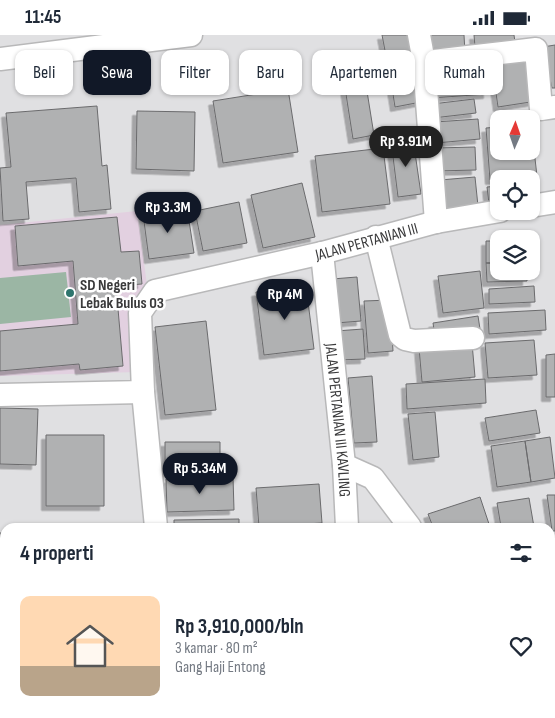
<!DOCTYPE html>
<html lang="id">
<head>
<meta charset="utf-8">
<style>
	body { margin:0; font-family:"Sofia Sans Condensed",sans-serif; background:#f2f2f3; color:#1f2937; height:100vh; display:flex; flex-direction:column; font-size:19px; white-space:nowrap }
	* { box-sizing:border-box; margin:0 }
	p { font-size:16px; color:#747a83 }
	.icon { flex:none; width:28px; height:28px; fill:none; stroke:currentColor; stroke-width:2; stroke-linecap:round; stroke-linejoin:round }
	.map { position:relative; flex:1; overflow:hidden }
	.details { position:absolute; left:0px; top:488px; width:555px; height:196px; display:flex; flex-direction:column; background:#fff; border-radius:15px 15px 0 0; box-shadow:0 1px 4px #0004 }
	.details>* { flex:none }
	.guide { position:absolute; left:15px; top:15px; width:525px; height:45px; display:flex; gap:10px }
	.needle { width:32px; rotate:2deg }
	.fabs { position:absolute; left:490px; top:75px; display:grid; gap:10px }
	.fabs a { display:grid; place-items:center; width:50px; height:50px; border-radius:10px; background:#fff; box-shadow:0 1px 4px #0004; font-size:25px }
	.price { position:absolute; translate:-50% -42px; padding:0 11px; border-radius:18px; background:#111827; color:#fff; font-size:16px; line-height:32px; filter:drop-shadow(0 1px 2px #0008) }
	.price::after { content:''; position:absolute; left:50%; top:30px; width:15px; height:11px; margin-left:-8px; background:inherit; clip-path:polygon(0 0,100% 0,50% 100%) }
	.price.current { background:#222; color:#fff }
	ul { padding:0; list-style:none }
	li { display:flex; align-items:center; gap:15px; height:125px; padding:0 20px }
	li span { display:grid; place-items:center; flex:none; width:140px; height:100px; border-radius:10px; color:#555 }
	li>.icon { margin-inline-start:auto }
	span .icon { width:60px; height:60px; fill:#fffc; stroke-width:1 }
	li b { font-size:21px }
	h2 { display:flex; justify-content:space-between; align-items:center; height:60px; padding:0 20px; font-size:21px }
	.chip { padding:0 18px; border-radius:10px; background:#fff; box-shadow:0 1px 4px #0004; font-size:18px; line-height:45px }
	.chip.current { background:#111827; color:#fff }
	.status { display:flex; justify-content:space-between; align-items:center; height:35px; padding:0 25px; background:#fff; direction:ltr }
	.status svg { height:14px; fill:currentColor }
	.map>svg:first-child { display:block }
</style>
</head>
<body>
<div class="status"><b>11:45</b><svg viewBox="0 0 49 12"><path d="M0 12V9h3v3zM5 12V6h3v6zM10 12V3h3v9zM15 12V0h3v12zM26 1h20v11H26zM47 4h2v5h-2z"/></svg></div>
<div class="map">
<svg width="555" height="683" viewBox="0 0 555 683">
	<defs>
		<filter id="shadow"><feDropShadow dx="-4.5" dy="4.5" stdDeviation="0" flood-color="#0004"/></filter>
	</defs>
	<rect width="100%" height="100%" fill="#e0e0e2"/>
	<!-- education -->
	<path fill="#e2d0e0" d="M 137,176 L 147,250 L 132,265 L 137,337 L 0,341 L 0,190 Z"/>
	<!-- green -->
	<path fill="#9bb6a4" d="M 66,237 L 71,282 L 0,289 L 0,243 Z"/>
	<!-- building -->
	<path fill="#b0b1b2" stroke="#6b6b6d" filter="url(#shadow)" d="M 382,0 L 412,0 L 415,21 L 387,26 Z
		M 427,0 L 464,0 L 465,18 L 428,20 Z
		M 474,0 L 514,0 L 515,7 L 475,12 Z
		M 555,10 L 555,53 L 552,53 L 543,12 Z
		M 375,17 L 379,41 L 345,45 L 342,21 Z
		M 531,25 L 537,66 L 498,72 L 492,31 Z
		M 414,29 L 421,67 L 395,72 L 389,34 Z
		M 487,33 L 488,59 L 431,63 L 429,36 Z
		M 366,50 L 374,100 L 353,104 L 345,53 Z
		M 288,54 L 298,117 L 223,128 L 213,66 Z
		M 474,64 L 476,78 L 433,83 L 432,69 Z
		M 97,71 L 102,131 L 107,130 L 111,174 L 79,177 L 76,143 L 26,147 L 29,184 L 3,186 L 0,133 L 11,132 L 6,78 Z
		M 137,76 L 195,77 L 194,136 L 136,134 Z
		M 478,84 L 480,104 L 436,108 L 435,87 Z
		M 531,89 L 537,141 L 490,145 L 486,93 L 499,92 L 499,116 L 531,116 Z
		M 413,104 L 421,159 L 398,162 L 391,106 Z
		M 475,112 L 476,135 L 436,136 L 435,113 Z
		M 383,113 L 390,169 L 322,177 L 315,121 Z
		M 475,142 L 478,171 L 443,175 L 440,145 Z
		M 302,148 L 315,202 L 263,213 L 251,160 Z
		M 499,151 L 499,168 L 489,169 L 487,152 Z
		M 239,167 L 247,208 L 203,216 L 195,176 Z
		M 187,173 L 194,218 L 149,224 L 143,179 Z
		M 117,182 L 121,217 L 139,216 L 142,249 L 116,251 L 123,331 L 80,335 L 79,329 L 0,336 L 0,296 L 78,289 L 73,226 L 18,231 L 15,191 Z
		M 486,206 L 499,206 L 499,228 L 486,228 Z
		M 486,228 L 499,228 L 499,236 L 527,236 L 527,246 L 487,247 Z
		M 480,236 L 484,273 L 443,278 L 438,241 Z
		M 357,242 L 361,286 L 336,288 L 332,244 Z
		M 306,251 L 314,314 L 264,320 L 256,257 Z
		M 534,251 L 535,267 L 489,269 L 489,254 Z
		M 390,265 L 393,316 L 368,318 L 364,266 Z
		M 545,275 L 546,295 L 489,299 L 488,278 Z
		M 478,281 L 480,294 L 435,301 L 433,288 Z
		M 206,286 L 216,375 L 165,380 L 155,292 Z
		M 363,294 L 365,324 L 338,325 L 336,296 Z
		M 534,305 L 537,340 L 488,343 L 485,308 Z
		M 472,308 L 475,342 L 422,347 L 419,313 Z
		M 555,319 L 555,362 L 546,362 L 546,320 Z
		M 372,341 L 377,407 L 354,408 L 348,343 Z
		M 485,344 L 486,368 L 407,374 L 406,349 Z
		M 0,373 L 38,374 L 36,430 L 0,429 Z
		M 536,375 L 540,398 L 489,406 L 485,383 Z
		M 435,377 L 439,422 L 413,425 L 408,379 Z
		M 46,400 L 104,400 L 104,471 L 46,471 Z
		M 550,402 L 555,443 L 531,447 L 525,406 Z
		M 525,406 L 531,447 L 497,452 L 491,411 Z
		M 165,407 L 220,407 L 220,437 L 165,437 Z
		M 233,442 L 234,475 L 167,477 L 166,444 Z
		M 319,449 L 322,488 L 259,492 L 256,453 Z
		M 547,460 L 555,460 L 555,496 L 552,496 Z
		M 480,462 L 490,492 L 433,492 L 428,479 Z
		M 529,463 L 534,492 L 501,492 L 497,468 Z
		M 239,484 L 239,492 L 174,492 L 174,485 Z
		M 0,498 L 5,498 L 5,555 L 0,555 Z
		M 555,503 L 555,532 L 550,533 L 550,504 Z
		M 555,538 L 555,593 L 550,594 L 550,539 Z
		M 555,613 L 555,656 L 550,657 L 550,614 Z
		M 72,679 L 128,679 L 128,683 L 72,683 Z
		M 190,679 L 248,679 L 249,683 L 190,683 Z
		M 387,679 L 439,679 L 439,683 L 387,683 Z
		M 452,679 L 489,679 L 489,683 L 452,683 Z
		M 508,679 L 539,679 L 539,683 L 508,683 Z"/>
	<g fill="none" stroke-linecap="round" stroke-linejoin="round">
		<defs>
			<g id="street">
				<path d="M 419,0 L 424,27 L 436,187"/>
				<path d="M 0,24 L 191,0"/>
				<path d="M 424,27 L 536,14 L 541,74 L 555,72"/>
				<path d="M 531,171 L 555,167"/>
				<path d="M 376,202 L 400,300 L 405,304 L 414,306 L 473,303"/>
				<path id="s1" d="M 322,218 L 344,430 L 347,492"/>
				<path d="M 143,357 L 156,492"/>
				<path id="s2" d="M 0,360 L 143,357 L 140,278 L 155,256 L 322,218 L 436,187 L 500,176"/>
				<path d="M 344,430 L 373,443 L 410,492"/>
				<path d="M 550,666 L 555,666"/>
				<path d="M 167,679 L 167,683"/>
				<path d="M 354,679 L 354,683"/>
				<path d="M 501,679 L 501,683"/>
			</g>
		</defs>
		<!-- street casing -->
		<use href="#street" stroke="#b8b8b9" stroke-width="25"/>
		<!-- street -->
		<use href="#street" stroke="#fff" stroke-width="22"/>
	</g>
	<!-- markers -->
	<circle fill="#2e756d" stroke="#fff" stroke-width="2" cx="70" cy="258" r="5"/>
	<g text-anchor="middle" stroke-width="5" stroke-linejoin="round" paint-order="stroke">
		<!-- street labels -->
		<g font-size="16" fill="#3a3a3b" stroke="#fff">
			<text dy="6" stroke="none"><textPath href="#s2" startOffset="466">JALAN PERTANIAN III</textPath></text>
			<text dy="6" stroke="none"><textPath href="#s1" startOffset="168">JALAN PERTANIAN III KAVLING</textPath></text>
		</g>
		<!-- poi labels -->
		<g font-size="16" font-weight="bold" fill="#3a3a3b" stroke="#fff" text-anchor="start">
			<text x="80" y="255">SD Negeri<tspan x="80" dy="18">Lebak Bulus 03</tspan></text>
		</g>
	</g>
</svg>
<div class="fabs">
<a><svg class="needle" viewBox="-14 -14 28 28"><path d="M0-13l5 13h-10z" fill="#e53935"/><path d="M0 13l5-13h-10z" fill="#747a83"/></svg></a>
<a><svg class="icon" aria-label="locate" viewBox="0 0 24 24"><circle cx="12" cy="12" r="6"/><path d="M12 2v4M12 18v4M2 12h4M18 12h4"/></svg></a>
<a><svg class="icon" aria-label="layers" viewBox="0 0 24 24"><path d="M12 4l9 5-9 5-9-5zM3 14l9 5 9-5"/></svg></a>
</div>
<b class="price current" style="left:406px;top:133px">Rp 3.91M</b>
<b class="price" style="left:168px;top:199px">Rp 3.3M</b>
<b class="price" style="left:285px;top:286px">Rp 4M</b>
<b class="price" style="left:200px;top:460px">Rp 5.34M</b>
<div class="guide">
<a class="chip">Beli</a>
<a class="chip current">Sewa</a>
<a class="chip">Filter</a>
<a class="chip">Baru</a>
<a class="chip">Apartemen</a>
<a class="chip">Rumah</a>
</div>
<section class="details">
<h2>4 properti<svg class="icon" aria-label="filters" viewBox="0 0 24 24"><path d="M4 7h16M4 17h16"/><circle cx="9" cy="7" r="2"/><circle cx="15" cy="17" r="2"/></svg></h2>
<ul>
<li><span style="background:linear-gradient(#ffd9b3 70%,#b9a48a 0)"><svg class="icon" aria-label="home" viewBox="0 0 24 24"><path d="M3 11l9-7 9 7M6 9v11h12V9"/></svg></span><div><b>Rp 3,910,000/bln</b><p>3 kamar · 80 m²</p><p>Gang Haji Entong</p></div><svg class="icon" aria-label="heart" viewBox="0 0 24 24"><path d="M12 20l-8-8c-3-5 5-10 8-4 3-6 11-1 8 4z"/></svg></li>
</ul>
</section>
</div>
</body>
</html>
